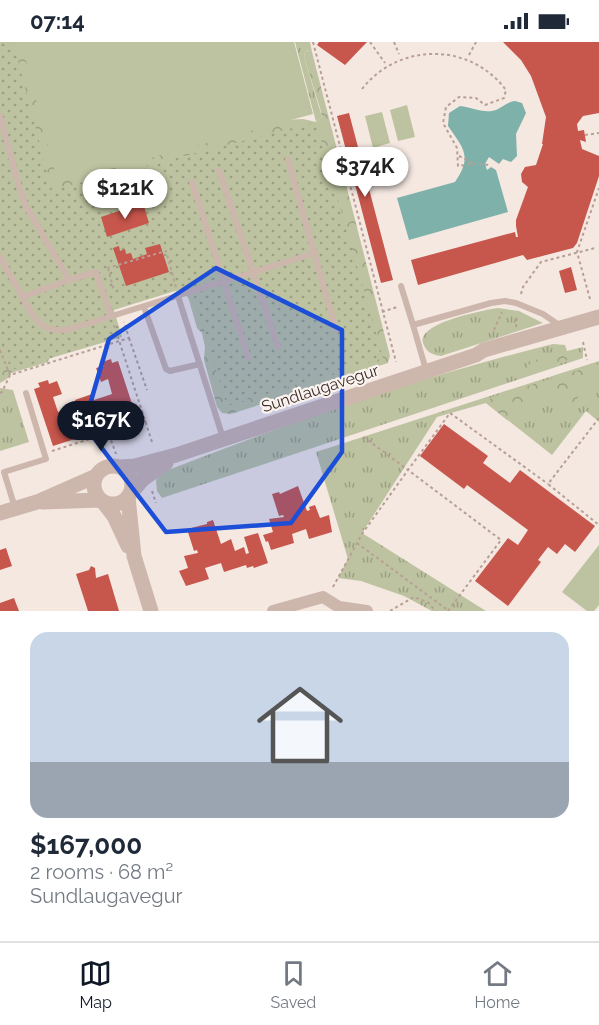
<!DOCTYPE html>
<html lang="en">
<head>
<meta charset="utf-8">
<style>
	body { margin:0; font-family:Raleway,sans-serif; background:#f2f2f3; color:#1f2937; height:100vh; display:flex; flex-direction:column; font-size:22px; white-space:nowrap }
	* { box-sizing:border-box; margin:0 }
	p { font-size:20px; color:#747a83 }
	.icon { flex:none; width:33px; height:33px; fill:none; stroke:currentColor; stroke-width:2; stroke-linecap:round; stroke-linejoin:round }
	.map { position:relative; height:569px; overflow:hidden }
	.details { display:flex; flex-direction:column; background:#fff; flex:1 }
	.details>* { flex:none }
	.price { position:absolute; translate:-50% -51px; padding:0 14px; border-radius:21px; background:#fff; color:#222; font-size:20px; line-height:39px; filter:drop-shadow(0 2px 3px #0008) }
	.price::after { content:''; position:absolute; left:50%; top:36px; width:18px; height:14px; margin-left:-9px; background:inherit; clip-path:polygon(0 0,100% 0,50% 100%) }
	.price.on { background:#111827; color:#fff }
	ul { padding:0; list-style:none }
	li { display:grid; align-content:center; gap:12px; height:318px; padding:0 30px }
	li span { display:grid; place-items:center; height:186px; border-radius:18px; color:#555 }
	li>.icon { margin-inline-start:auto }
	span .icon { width:108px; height:108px; fill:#fffc; stroke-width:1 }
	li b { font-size:26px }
	.status { display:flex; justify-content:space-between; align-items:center; height:42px; padding:0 30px; background:#fff; direction:ltr }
	.status svg { height:16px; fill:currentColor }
	.dock { display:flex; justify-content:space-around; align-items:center; height:84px; border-top:2px solid #e0e1e3; background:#fff; font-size:16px; color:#747a83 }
	.dock a { display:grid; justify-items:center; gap:3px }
	.dock .on { color:#111827 }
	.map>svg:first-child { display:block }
</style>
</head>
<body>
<div class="status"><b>07:14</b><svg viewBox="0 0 49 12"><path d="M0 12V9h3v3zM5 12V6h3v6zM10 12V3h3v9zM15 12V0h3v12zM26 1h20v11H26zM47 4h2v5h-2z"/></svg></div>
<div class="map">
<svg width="599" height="569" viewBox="0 0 599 569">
	<defs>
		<pattern id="grass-tufts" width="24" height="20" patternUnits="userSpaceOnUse" patternTransform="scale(1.5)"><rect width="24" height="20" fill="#bdc3a0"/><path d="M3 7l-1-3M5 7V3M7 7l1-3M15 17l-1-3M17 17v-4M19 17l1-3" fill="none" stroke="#9b9f83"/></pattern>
		<pattern id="forest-crowns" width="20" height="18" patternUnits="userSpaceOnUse" patternTransform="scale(1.5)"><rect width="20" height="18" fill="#bdc3a0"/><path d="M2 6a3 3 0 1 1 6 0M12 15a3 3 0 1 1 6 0" fill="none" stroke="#9b9f83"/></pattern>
		<pattern id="park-dots" width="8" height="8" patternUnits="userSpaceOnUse" patternTransform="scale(1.5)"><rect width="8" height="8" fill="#bdc3a0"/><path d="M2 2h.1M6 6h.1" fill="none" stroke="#9b9f83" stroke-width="1.8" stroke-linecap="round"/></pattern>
	</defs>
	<rect width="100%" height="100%" fill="#f4e8e1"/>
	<!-- grass -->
	<path fill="url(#grass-tufts)" d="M 295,0 L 310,0 L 312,10 L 308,8 L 305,10 L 304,15 L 322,75 L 316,80 Z
		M 498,266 L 519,269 L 543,281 L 441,314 C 432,313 426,310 423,301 C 417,281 484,268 498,266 Z
		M 553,302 L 565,303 L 567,309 L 583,305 L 583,316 L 162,456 L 157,449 L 156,438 L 163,430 C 291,380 420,335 553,302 Z
		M 599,319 L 599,380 L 586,369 L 552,413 L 486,361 L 437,375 L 362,491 L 486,569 L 432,569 L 404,554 L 361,539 L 338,536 L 348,517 L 316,410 Z
		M 0,346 L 13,348 L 29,400 L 0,409 Z"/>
	<!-- forest -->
	<path fill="url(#forest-crowns)" d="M 0,0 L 23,0 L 33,28 L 34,44 L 55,116 L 70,130 L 148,113 L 283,78 L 303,77 L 316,80 L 322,75 L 320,66 L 304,15 L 305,10 L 309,8 L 312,10 L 390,314 L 388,321 L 231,372 L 222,371 L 217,365 L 204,318 L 205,305 L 202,291 L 197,286 L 189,258 L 180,241 L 161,179 L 162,173 L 169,170 L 174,173 C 185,204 196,234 206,266 C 209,276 209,287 213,297 C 218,315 225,332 235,347 L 242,349 L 295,335 L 298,331 L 314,327 L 321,330 L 331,327 L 336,320 L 367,308 L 369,293 L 361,264 L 362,253 L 357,248 L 353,216 L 345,195 L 338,164 L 318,94 L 313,90 C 298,96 297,104 283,110 L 268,103 L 255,104 L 247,113 L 234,118 L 223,116 L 163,132 L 170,156 L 168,163 L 162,165 L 156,163 L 144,146 L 94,163 L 88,170 L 113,259 L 111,265 L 106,265 L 102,262 L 68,159 L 50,160 C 36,145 31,136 29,115 L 0,12 Z
		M 0,285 L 49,316 L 48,320 L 11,331 L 7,337 L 0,341 Z
		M 568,313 L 568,317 L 565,320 L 529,331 L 526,328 C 531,313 555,314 568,313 Z
		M 599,322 L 599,336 L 582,343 C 579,352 576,369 562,364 C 558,362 555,357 551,355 C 545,352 537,355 532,357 C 521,361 518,374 507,378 L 486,361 L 492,355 Z"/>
	<!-- park -->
	<path fill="url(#park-dots)" d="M 0,0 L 13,0 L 52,148 L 316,80 L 383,316 L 227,364 L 191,244 L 114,268 L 122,295 L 11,328 L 0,299 Z"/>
	<!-- garden -->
	<path fill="#bdc3a0" d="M 21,0 L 294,0 L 313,72 L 58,141 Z
		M 407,63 L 415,95 L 398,99 L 390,68 Z
		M 382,70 L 390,101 L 373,106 L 365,74 Z
		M 599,503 L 599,563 L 594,569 L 587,569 L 562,550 Z"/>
	<!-- water -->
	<path fill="#7fb1ab" d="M 515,59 L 522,61 L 526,71 L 516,92 L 517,114 L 511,120 L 503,117 L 499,122 L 489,115 L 485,122 L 487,128 L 491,125 L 496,128 L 508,170 L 409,198 L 397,156 L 455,140 C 473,114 463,106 448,84 L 449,71 L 460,64 C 472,65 483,72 496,68 C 503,65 507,60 515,59 Z"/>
	<!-- building -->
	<path fill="#c7564c" d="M 319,0 L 367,0 L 345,23 L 317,3 Z
		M 503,0 L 599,0 L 599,71 L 583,74 L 577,82 L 578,89 L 584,88 L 586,100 L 580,98 L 582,107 L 599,114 L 599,134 L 577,201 L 573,206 L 527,218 L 523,213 L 418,243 L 411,218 L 515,190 L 516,195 L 518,195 L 516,184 L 516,178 L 528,145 L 522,140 L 521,132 L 525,125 L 536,123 L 543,102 L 542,102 L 546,75 L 531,34 L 521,18 Z
		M 349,71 L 393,238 L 381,241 L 337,74 Z
		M 143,161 L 149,181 L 107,195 L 101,175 Z
		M 160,202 L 169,230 L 126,244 L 113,206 L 119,204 L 120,209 L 125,207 L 126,212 L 131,211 L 133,217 L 147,212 L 145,206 Z
		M 571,225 L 577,248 L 565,251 L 559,229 Z
		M 111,317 L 112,321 L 118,319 L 137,377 L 53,404 L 34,347 L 40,345 L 38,341 L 48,338 L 49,342 L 57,339 L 62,352 L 53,355 L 58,370 L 76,364 L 75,358 L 92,352 L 94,358 L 112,352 L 108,337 L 101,340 L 96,326 L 104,324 L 102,320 Z
		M 444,382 L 488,414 L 483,421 L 510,441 L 520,428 L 595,484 L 575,510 L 565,502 L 557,512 L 548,505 L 538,518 L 541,520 L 508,564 L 475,539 L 508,496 L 518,503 L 528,488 L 467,443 L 464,447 L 420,414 Z
		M 298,444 L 307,469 L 310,468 L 309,465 L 315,463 L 320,476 L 329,473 L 332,490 L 309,497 L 306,487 L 292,492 L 294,501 L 271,508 L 268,499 L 266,500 L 263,493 L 273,490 L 269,477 L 284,475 L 283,473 L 279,474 L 272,452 L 279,450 L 280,452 Z
		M 213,478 L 221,502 L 231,497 L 235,509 L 244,505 L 246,512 L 249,511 L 244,495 L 258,491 L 268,521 L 254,526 L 253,524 L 247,526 L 246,523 L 224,530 L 221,521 L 205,526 L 209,537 L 186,544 L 179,529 L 188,526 L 184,514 L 198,511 L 197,508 L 194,509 L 187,487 L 207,482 L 207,480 Z
		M 6,506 L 12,524 L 0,528 L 0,508 Z
		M 91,524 L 95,526 L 96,536 L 108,532 L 119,569 L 88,569 L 76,532 L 89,528 Z
		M 14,556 L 19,569 L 0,569 L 0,561 Z"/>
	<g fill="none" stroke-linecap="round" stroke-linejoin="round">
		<!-- path -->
		<path stroke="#b89f96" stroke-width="2" stroke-dasharray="3 3" stroke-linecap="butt" d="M 313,0 L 396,320
			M 370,0 L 385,21
			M 394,0 L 399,12
			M 469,13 L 476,0
			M 362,47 C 399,0 470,0 506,48 L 504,56 L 485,63 L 476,56 L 459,55 L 446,65 L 443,81 L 457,106 L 458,124 L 474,122 L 491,123
			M 585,93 L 599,91
			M 459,114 L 474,122
			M 107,226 L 166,209 L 176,245
			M 108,226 L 114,249
			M 521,252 L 523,245 L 541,220 L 595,206
			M 590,257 L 577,210 L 599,146
			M 382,270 L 397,265
			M 114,283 L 152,400
			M 516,285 L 517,273
			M 494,288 L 502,270
			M 129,296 L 147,348
			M 583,300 L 587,318
			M 0,308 L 10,333
			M 0,351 L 2,350 L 10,333 L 129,296 L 124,280
			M 599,376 L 548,442 L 599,483
			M 107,387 L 116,412
			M 52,409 L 146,379
			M 152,449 L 156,461
			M 357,501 L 449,569
			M 333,545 L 362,492 L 408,428 L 361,393
			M 390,569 L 414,555 L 429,561 L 435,569
			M 448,569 L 501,498 L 408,428 L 450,371 L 548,442"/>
		<!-- service -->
		<path stroke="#cdb6ac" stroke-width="6" d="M 0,74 L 18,141 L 26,164 L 69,238 L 96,230 L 111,274
			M 288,118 L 336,288
			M 219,128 L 278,305
			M 192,140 L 248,315
			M 0,215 C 7,227 14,240 21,253 C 33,275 41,293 70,287 L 315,211
			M 401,244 L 413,283
			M 178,254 L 223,396
			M 22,255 L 69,238
			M 144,265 L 166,327 L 170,329 L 200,322
			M 426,328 L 413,283 L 491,261 L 505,259 L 516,261 L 543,272 L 562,285
			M 15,466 L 4,430 L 46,417 L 26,351"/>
		<!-- minor -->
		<path stroke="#cdb6ac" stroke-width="12" d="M 273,569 L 323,555 L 339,565 L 367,569"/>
		<!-- tertiary -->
		<path stroke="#cdb6ac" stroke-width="15" d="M94 443a19 19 0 1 1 38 0a19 19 0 1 1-38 0Z
			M 120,425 L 135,424 L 176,413 L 476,313 L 484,308 L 599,275
			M 130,452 L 143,437 L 166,421
			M 128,455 L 134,514 L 151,569
			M 43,460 L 100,458
			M 103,460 L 114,474 L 128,504
			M 0,471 L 37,460 L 96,434"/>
	</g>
	<!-- marked area -->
	<path fill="#1d4ed8" fill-opacity="0.2" stroke="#1d4ed8" stroke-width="4.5" stroke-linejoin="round" d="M 216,226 L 342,288 L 342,410 L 291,481 L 166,490 L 84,383 L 109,297 Z"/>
	<g text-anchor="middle" stroke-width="4.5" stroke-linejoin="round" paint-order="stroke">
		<!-- street labels -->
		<g font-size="16" fill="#3b2d2b" stroke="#fbf3ee">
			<text transform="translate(320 346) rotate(-18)" y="6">Sundlaugavegur</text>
		</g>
	</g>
</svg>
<b class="price" style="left:365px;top:156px">$374K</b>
<b class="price" style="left:125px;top:178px">$121K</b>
<b class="price on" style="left:101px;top:410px">$167K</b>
</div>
<section class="details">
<ul>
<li><span style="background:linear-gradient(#c9d6e8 70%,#9aa5b1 0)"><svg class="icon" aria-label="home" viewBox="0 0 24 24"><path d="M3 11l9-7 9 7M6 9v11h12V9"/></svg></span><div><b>$167,000</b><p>2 rooms · 68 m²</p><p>Sundlaugavegur</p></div></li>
</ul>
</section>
<nav class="dock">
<a class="on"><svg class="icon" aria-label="map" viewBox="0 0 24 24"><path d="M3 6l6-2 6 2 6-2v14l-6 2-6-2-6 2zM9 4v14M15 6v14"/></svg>Map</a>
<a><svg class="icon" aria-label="saved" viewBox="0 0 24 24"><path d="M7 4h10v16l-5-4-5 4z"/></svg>Saved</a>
<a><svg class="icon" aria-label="home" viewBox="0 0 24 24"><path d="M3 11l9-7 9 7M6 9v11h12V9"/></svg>Home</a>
</nav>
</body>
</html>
